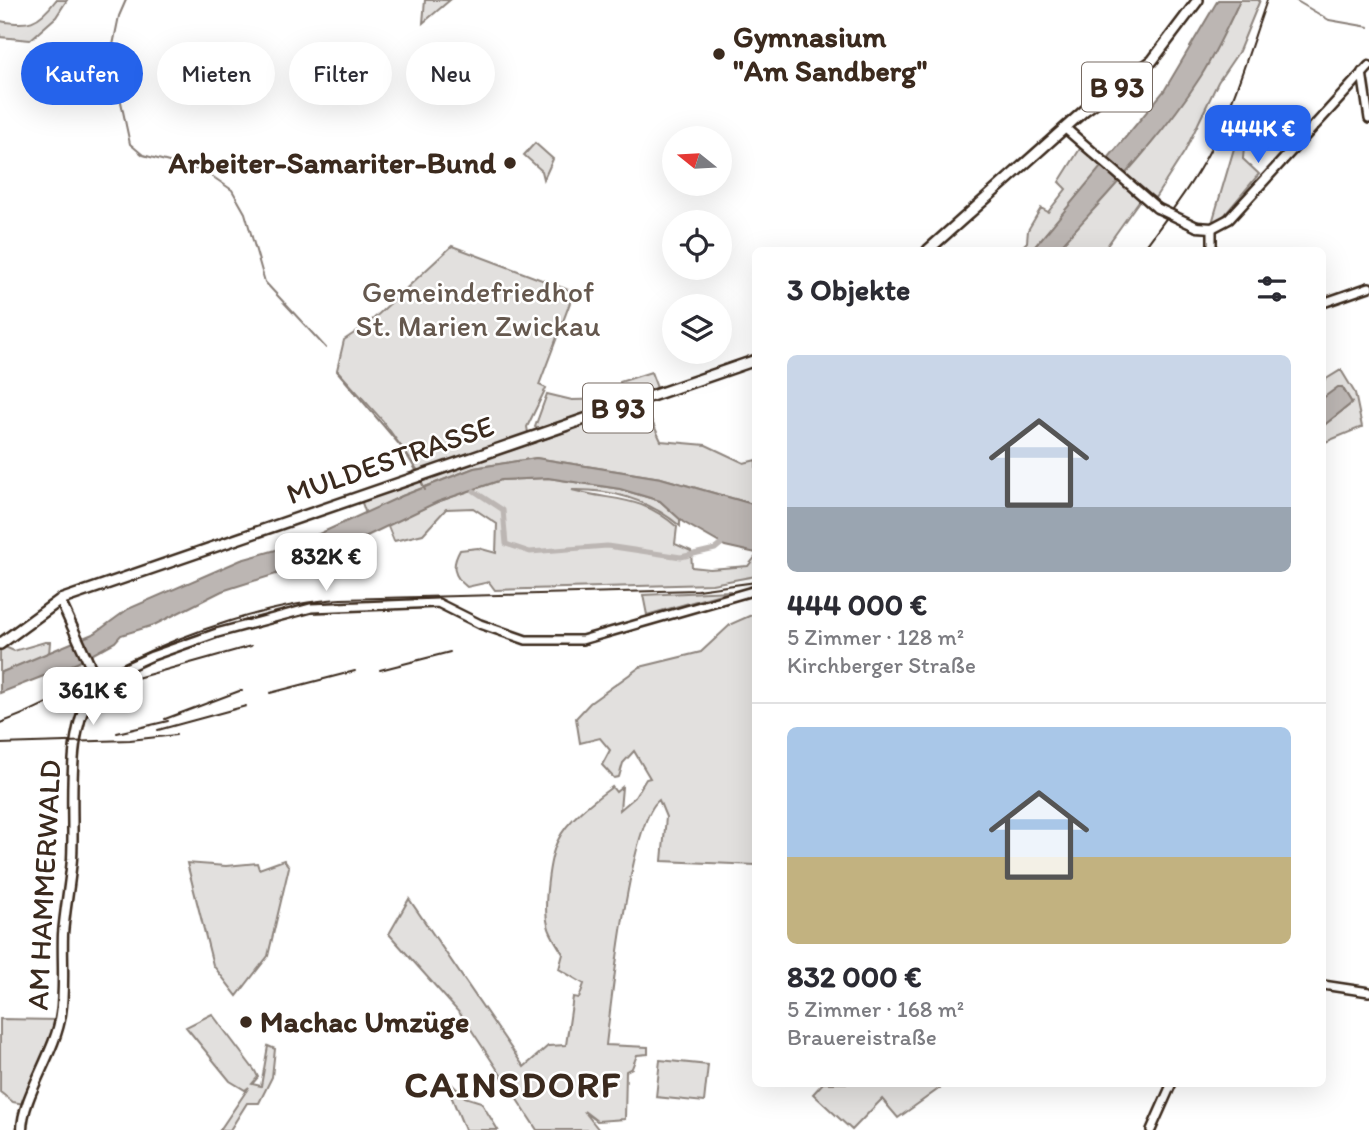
<!DOCTYPE html>
<html lang="de">
<head>
<meta charset="utf-8">
<style>
	body { margin:0; font-family:Itim,sans-serif; background:#f7f7f7; color:#2b2b33; height:100vh; display:flex; flex-direction:column; font-size:26px; white-space:nowrap }
	* { box-sizing:border-box; margin:0 }
	p { font-size:23px; color:#7c7c81 }
	.icon { flex:none; width:38px; height:38px; fill:none; stroke:currentColor; stroke-width:2; stroke-linecap:round; stroke-linejoin:round }
	.map { position:relative; flex:1; overflow:hidden }
	.panel { position:absolute; left:752px; top:247px; width:574px; height:840px; display:flex; flex-direction:column; background:#fff; border-radius:10px; box-shadow:0 7px 28px #0002 }
	.panel>* { flex:none }
	.banner { position:absolute; left:21px; top:42px; width:626px; height:63px; display:flex; gap:14px }
	.needle { width:46px; rotate:288deg }
	.fabs { position:absolute; left:662px; top:126px; display:grid; gap:14px }
	.fabs a { display:grid; place-items:center; width:70px; height:70px; border-radius:50%; background:#fff; box-shadow:0 7px 28px #0002; font-size:35px }
	.price { position:absolute; translate:-50% -60px; padding:0 16px; border-radius:14px; background:#fff; color:#222; font-size:23px; line-height:46px; filter:drop-shadow(0 2px 4px #0008) }
	.price::after { content:''; position:absolute; left:50%; top:42px; width:21px; height:16px; margin-left:-10px; background:inherit; clip-path:polygon(0 0,100% 0,50% 100%) }
	.price.current { background:#2563eb; color:#fff }
	ul { padding:0; list-style:none }
	li { display:grid; align-content:center; gap:14px; height:371px; padding:0 35px }
	li+li { border-top:2px solid #e1e1e2 }
	li span { display:grid; place-items:center; height:217px; border-radius:10px; color:#555 }
	li>.icon { margin-inline-start:auto }
	span .icon { width:126px; height:126px; fill:#fffc; stroke-width:1 }
	li b { font-size:30px }
	h2 { display:flex; justify-content:space-between; align-items:center; height:84px; padding:0 35px; font-size:30px }
	.tag { padding:0 24px; border-radius:32px; background:#fff; box-shadow:0 7px 28px #0002; font-size:24px; line-height:63px }
	.tag.current { background:#2563eb; color:#fff }
	.map>svg:first-child { display:block }
</style>
</head>
<body>
<div class="map">
<svg width="1369" height="1130" viewBox="0 0 1369 1130">
	<rect width="100%" height="100%" fill="#fff"/>
	<filter id="ink" filterUnits="userSpaceOnUse"><feTurbulence type="fractalNoise" baseFrequency=".0143" numOctaves="2"/><feDisplacementMap in="SourceGraphic" scale="14" xChannelSelector="R" yChannelSelector="G"/><feConvolveMatrix kernelMatrix="1 2 1 2 8 2 1 2 1" color-interpolation-filters="sRGB"/></filter>
	<g filter="url(#ink)">
		<!-- green -->
		<path fill="#e2e0de" stroke="#8e857e" stroke-width="2" d="M 56,0 L 67,0 L 56,17 L 30,40 L 0,37 L 0,21 C 28,26 38,24 56,0 Z
			M 425,0 L 450,0 L 423,23 Z
			M 1240,0 L 1260,0 L 1239,51 L 1218,82 L 1185,151 L 1155,198 L 1150,195 L 1139,201 L 1104,250 L 1057,250 C 1130,167 1192,102 1240,0 Z
			M 1243,118 L 1247,120 L 1244,130 L 1255,141 L 1244,146 L 1243,159 L 1259,174 L 1223,217 L 1212,223 Z
			M 535,143 L 553,159 L 544,179 L 542,171 L 524,155 Z
			M 1083,144 L 1105,164 L 1032,250 L 1019,250 L 1027,242 L 1028,230 L 1041,208 L 1048,212 L 1066,189 L 1059,182 Z
			M 452,246 L 574,292 L 539,385 L 546,388 L 527,427 L 529,438 L 421,475 L 383,421 L 337,370 L 344,340 L 369,323 Z
			M 1341,370 L 1355,393 L 1362,427 L 1323,443 L 1323,426 L 1352,403 L 1342,387 L 1323,398 L 1323,381 Z
			M 651,372 L 657,388 L 539,429 L 535,427 L 547,394 L 572,400 L 622,399 L 620,382 Z
			M 643,402 L 661,441 L 706,445 L 744,463 L 756,460 L 756,505 L 661,478 L 536,458 L 474,468 L 402,496 L 366,514 L 361,500 L 572,430 L 578,424 Z
			M 548,478 L 620,489 L 660,501 L 680,519 L 680,526 C 649,500 612,489 572,490 C 615,502 639,494 677,527 L 675,544 L 691,551 L 692,567 L 710,569 L 748,566 L 756,556 L 756,576 L 712,584 L 495,590 L 489,582 L 467,587 C 453,576 451,566 460,550 L 478,548 L 496,553 L 497,524 L 473,508 L 446,509 L 423,534 L 394,541 L 387,524 L 437,502 L 501,480 Z
			M 731,591 L 647,615 L 643,595 Z
			M 756,613 L 756,865 L 662,861 L 666,817 L 659,800 C 630,821 611,1004 606,1045 L 648,1047 L 648,1054 L 637,1055 L 632,1068 L 626,1071 L 625,1119 L 597,1121 L 584,1111 L 599,1130 L 537,1130 L 463,1017 L 389,934 L 409,899 L 524,1067 L 548,1046 L 566,1045 L 573,997 L 579,998 L 584,984 L 559,969 L 563,954 C 558,945 550,935 548,925 C 543,907 549,857 558,840 C 568,819 593,801 612,787 L 616,792 L 622,787 L 620,810 L 635,797 L 646,779 L 650,778 L 634,751 L 623,763 L 619,777 L 614,778 L 602,765 L 610,750 L 600,738 L 580,743 L 576,718 L 590,703 L 640,667 L 701,652 L 731,624 Z
			M 45,642 L 50,642 L 49,654 L 0,673 L 0,651 L 5,647 L 14,651 Z
			M 284,860 L 289,867 L 268,956 L 237,996 L 213,965 L 187,863 L 226,866 L 257,863 L 259,869 Z
			M 212,1014 L 255,1071 L 258,1077 L 252,1084 L 261,1086 L 268,1046 L 275,1049 L 272,1077 L 259,1103 L 247,1103 L 230,1130 L 220,1130 L 249,1087 L 245,1090 L 230,1081 L 186,1027 Z
			M 0,1019 L 57,1020 L 24,1104 L 13,1102 L 0,1092 Z
			M 660,1060 L 708,1065 L 704,1102 L 656,1097 Z
			M 443,1076 L 465,1097 L 481,1102 L 498,1130 L 465,1130 Z
			M 823,1083 L 947,1083 L 898,1118 L 882,1099 L 852,1130 L 813,1094 Z"/>
		<!-- water -->
		<path fill="#bcb6b3" stroke="#887e77" stroke-width="2" d="M 1218,0 L 1240,0 C 1228,26 1216,52 1201,76 C 1160,140 1107,194 1057,250 L 1032,250 L 1164,91 Z
			M 1338,387 L 1342,387 L 1352,403 L 1323,426 L 1323,398 Z
			M 536,458 L 661,478 L 756,505 L 756,553 L 725,546 L 683,522 L 660,501 L 620,489 L 548,478 L 501,480 L 437,502 L 311,563 L 222,591 L 154,625 L 121,635 L 115,642 L 77,663 L 0,693 L 0,673 L 95,633 L 128,609 L 241,560 L 297,544 L 402,496 L 474,468 Z"/>
		<g fill="none" stroke-linecap="round" stroke-linejoin="round">
			<!-- stream -->
			<path stroke="#887e77" stroke-width="2" d="M 126,0 L 119,16 L 111,55 L 130,144 L 143,155 L 206,172 L 232,190 L 245,213 L 265,282 L 326,348
				M 1295,0 L 1329,20 L 1369,27
				M 337,371 L 404,450 L 417,472
				M 420,479 L 425,490"/>
			<!-- canal -->
			<path stroke="#bcb6b3" stroke-width="5" d="M 474,491 L 503,510 L 506,544 L 530,552 L 607,546 L 681,557 L 715,549 L 721,544"/>
			<defs>
				<path id="tertiary" d="M 1362,72 L 1369,119
					M 1212,250 L 1212,228
					M 1323,303 L 1369,287
					M 97,681 L 152,656 L 217,633 L 311,608 L 438,603 L 480,624 L 526,640 L 582,640 L 756,590
					M 1323,985 L 1369,992
					M 1151,1130 L 1172,1083"/>
				<path id="secondary" d="M 1065,128 L 1157,208
					M 1197,227 L 1212,228 L 1229,219 L 1369,66
					M 22,1130 C 22,1096 56,1052 61,1014 C 65,988 62,960 63,934 C 65,909 70,884 72,859 C 75,799 63,735 97,681 L 60,600"/>
				<path id="primary" d="M 928,250 L 1085,110 L 1152,61 L 1198,0
					M 0,644 L 60,600 L 756,360"/>
			</defs>
			<!-- tertiary casing -->
			<use href="#tertiary" stroke="#3b2a1e" stroke-width="12"/>
			<!-- secondary casing -->
			<use href="#secondary" stroke="#3b2a1e" stroke-width="13"/>
			<!-- primary casing -->
			<use href="#primary" stroke="#3b2a1e" stroke-width="14"/>
			<!-- tertiary -->
			<use href="#tertiary" stroke="#fff" stroke-width="7"/>
			<!-- secondary -->
			<use href="#secondary" stroke="#fff" stroke-width="8"/>
			<!-- primary -->
			<use href="#primary" stroke="#fff" stroke-width="9"/>
			<!-- rail -->
			<path stroke="#3b2a1e" stroke-width="2" d="M 1143,250 C 1166,218 1191,187 1209,152 C 1234,104 1249,51 1267,0
				M 380,670 L 450,652
				M 83,693 L 251,646
				M 270,693 L 355,671
				M 165,719 L 242,690
				M 0,723 C 44,708 84,682 126,662 C 187,632 273,603 341,599 L 697,590 L 756,582
				M 158,730 L 246,706
				M 117,733 L 168,721
				M 0,744 L 130,740 L 176,735"/>
			<defs>
				<path id="secondary-bridge" d="M 1157,208 L 1197,227"/>
			</defs>
			<!-- secondary-bridge casing -->
			<use href="#secondary-bridge" stroke="#3b2a1e" stroke-width="13" stroke-linecap="butt"/>
			<!-- secondary-bridge -->
			<use href="#secondary-bridge" stroke="#fff" stroke-width="8"/>
		</g>
	</g>
	<!-- markers -->
	<g fill="#3b2a1e" stroke="#fff" stroke-width="2.5">
		<circle cx="719" cy="54" r="7"/>
		<circle cx="510" cy="163" r="7"/>
		<circle cx="246" cy="1022" r="7"/>
	</g>
	<g text-anchor="middle" stroke-width="5" stroke-linejoin="round" paint-order="stroke">
		<!-- shield labels -->
		<g fill="#fff" stroke="#766a62" stroke-width="2">
			<rect x="1082" y="62.5" width="70" height="49" rx="5"/>
			<rect x="583" y="383.5" width="70" height="49" rx="5"/>
		</g>
		<g font-size="28" font-weight="bold" fill="#3b2a1e">
			<text x="1117" y="97">B 93</text>
			<text x="618" y="418">B 93</text>
		</g>
		<!-- poi labels -->
		<g font-size="30" font-weight="bold" fill="#3b2a1e" stroke="#fff" text-anchor="start">
			<text x="733" y="47">Gymnasium<tspan x="733" dy="34">"Am Sandberg"</tspan></text>
			<text x="496" y="173" text-anchor="end">Arbeiter-Samariter-Bund</text>
			<text x="260" y="1032">Machac Umzüge</text>
		</g>
		<!-- park labels -->
		<g font-size="30" fill="#65584e" stroke="#fff">
			<text x="478" y="302">Gemeindefriedhof<tspan x="478" dy="34">St. Marien Zwickau</tspan></text>
		</g>
		<!-- street labels -->
		<g font-size="30" fill="#3b2a1e" stroke="#fff">
			<text transform="translate(390 460) rotate(-19)" y="10">MULDESTRASSE</text>
			<text transform="translate(44 885) rotate(-87)" y="10">AM HAMMERWALD</text>
		</g>
		<!-- district labels -->
		<g font-size="37" font-weight="bold" letter-spacing="2" fill="#3b2a1e" stroke="#fff">
			<text x="513" y="1097">CAINSDORF</text>
		</g>
	</g>
</svg>
<div class="fabs">
<a><svg class="needle" viewBox="-14 -14 28 28"><path d="M0-13l5 13h-10z" fill="#e53935"/><path d="M0 13l5-13h-10z" fill="#7c7c81"/></svg></a>
<a><svg class="icon" aria-label="locate" viewBox="0 0 24 24"><circle cx="12" cy="12" r="6"/><path d="M12 2v4M12 18v4M2 12h4M18 12h4"/></svg></a>
<a><svg class="icon" aria-label="layers" viewBox="0 0 24 24"><path d="M12 4l9 5-9 5-9-5zM3 14l9 5 9-5"/></svg></a>
</div>
<b class="price current" style="left:1258px;top:165px">444K €</b>
<b class="price" style="left:326px;top:593px">832K €</b>
<b class="price" style="left:93px;top:727px">361K €</b>
<div class="banner">
<a class="tag current">Kaufen</a>
<a class="tag">Mieten</a>
<a class="tag">Filter</a>
<a class="tag">Neu</a>
</div>
<section class="panel">
<h2>3 Objekte<svg class="icon" aria-label="filters" viewBox="0 0 24 24"><path d="M4 7h16M4 17h16"/><circle cx="9" cy="7" r="2"/><circle cx="15" cy="17" r="2"/></svg></h2>
<ul>
<li><span style="background:linear-gradient(#c9d6e8 70%,#9aa5b1 0)"><svg class="icon" aria-label="home" viewBox="0 0 24 24"><path d="M3 11l9-7 9 7M6 9v11h12V9"/></svg></span><div><b>444 000 €</b><p>5 Zimmer · 128 m²</p><p>Kirchberger Straße</p></div></li>
<li><span style="background:linear-gradient(#a9c7e8 60%,#c2b280 0)"><svg class="icon" aria-label="home" viewBox="0 0 24 24"><path d="M3 11l9-7 9 7M6 9v11h12V9"/></svg></span><div><b>832 000 €</b><p>5 Zimmer · 168 m²</p><p>Brauereistraße</p></div></li>
</ul>
</section>
</div>
</body>
</html>
